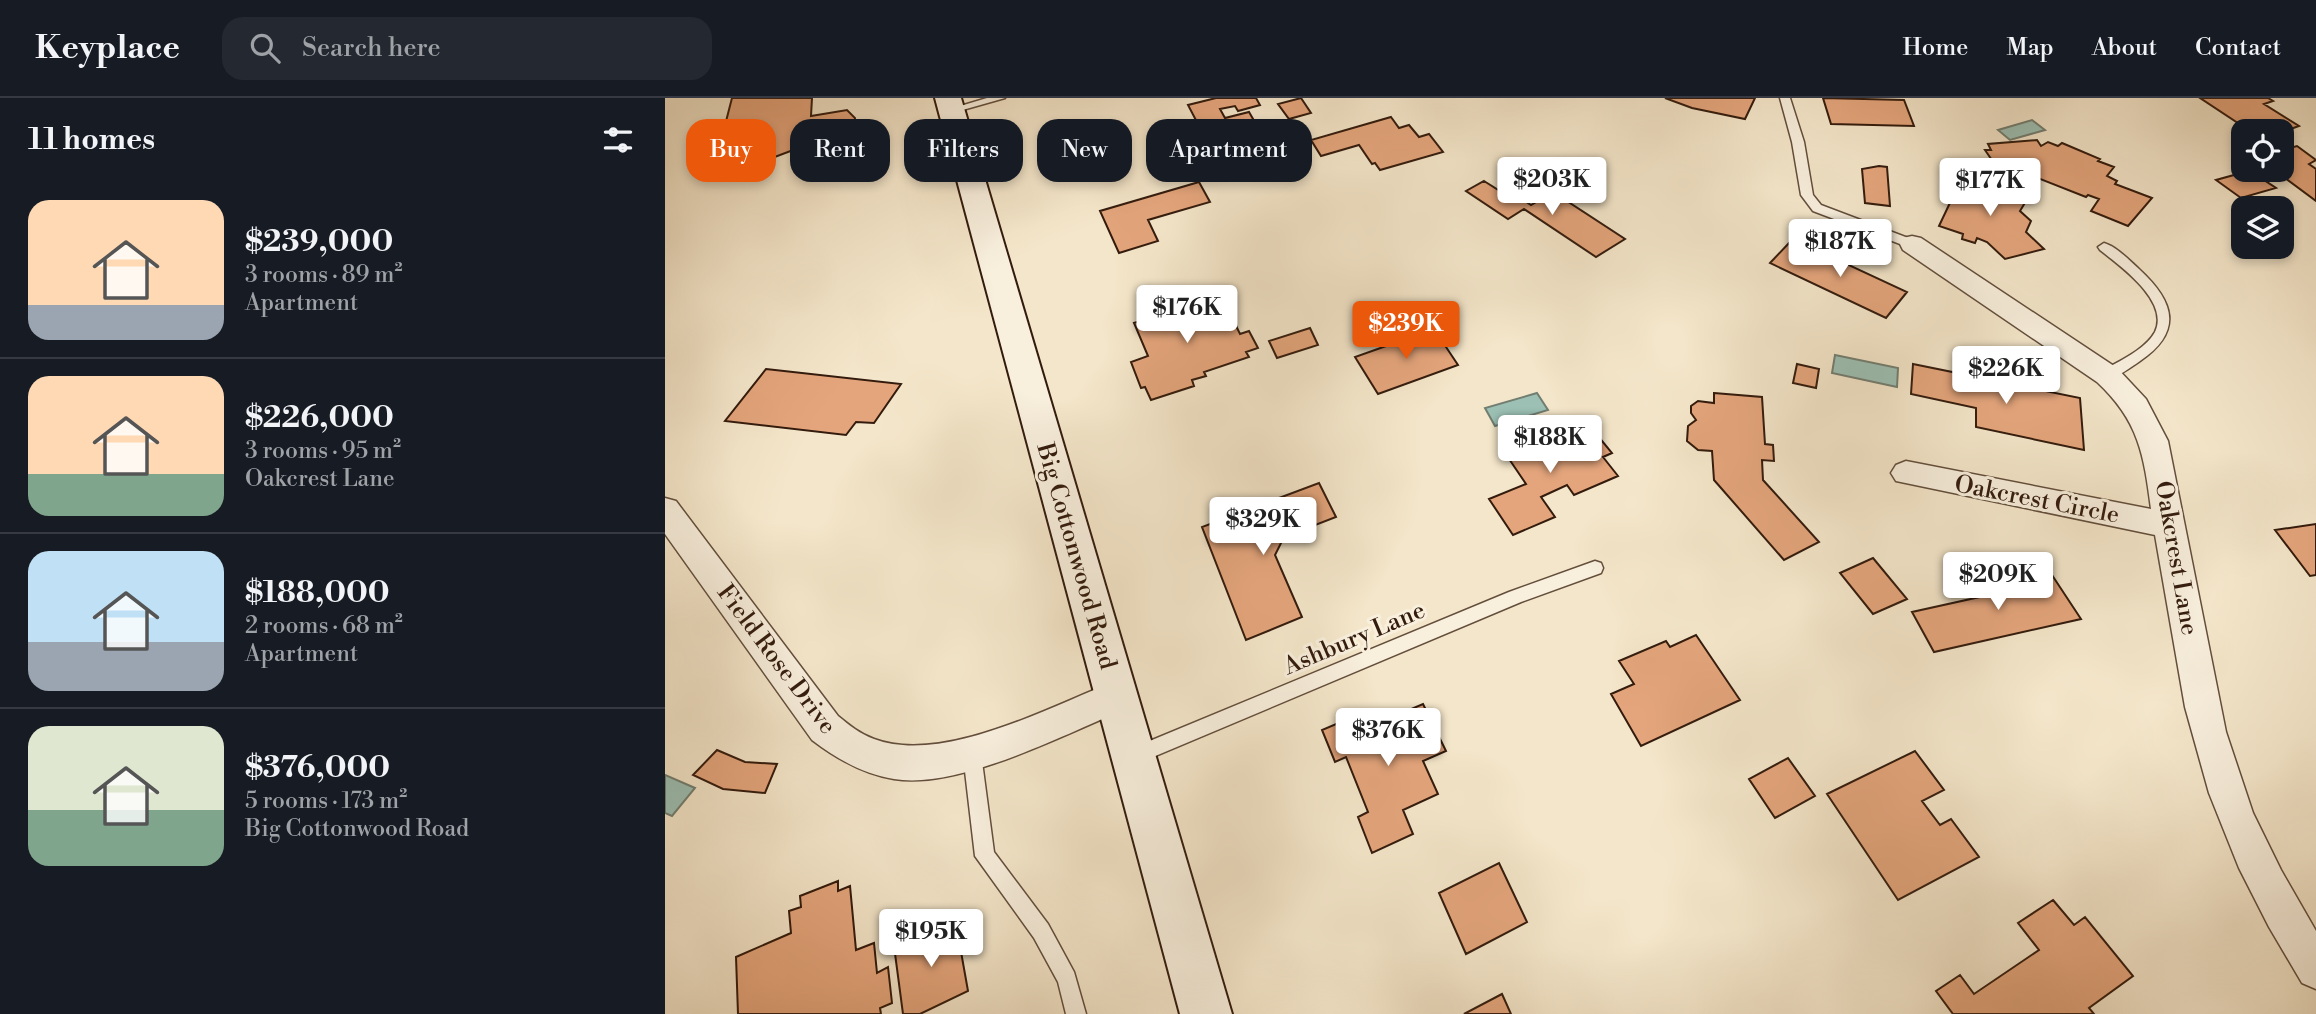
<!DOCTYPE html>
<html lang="en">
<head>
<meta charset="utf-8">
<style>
	body { margin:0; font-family:"Libre Bodoni",serif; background:#242831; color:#f1f3f6; height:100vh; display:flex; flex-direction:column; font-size:26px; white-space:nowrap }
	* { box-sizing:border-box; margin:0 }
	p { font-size:23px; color:#9ea1a6 }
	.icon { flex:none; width:38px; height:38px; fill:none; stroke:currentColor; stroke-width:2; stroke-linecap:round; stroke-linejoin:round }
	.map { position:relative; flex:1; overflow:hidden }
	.drawer { display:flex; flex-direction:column; background:#171b24; width:665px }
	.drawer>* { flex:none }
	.banner { position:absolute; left:21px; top:21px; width:665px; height:63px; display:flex; gap:14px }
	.controls { position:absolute; left:1566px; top:21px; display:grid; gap:14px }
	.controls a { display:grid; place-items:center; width:63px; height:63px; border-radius:14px; background:#171b24; box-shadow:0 4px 10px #0003; font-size:35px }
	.price { position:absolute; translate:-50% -60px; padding:0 16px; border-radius:7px; background:#fff; color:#222; font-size:23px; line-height:46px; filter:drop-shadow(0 2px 4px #0008) }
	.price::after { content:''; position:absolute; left:50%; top:42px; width:21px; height:16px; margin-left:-10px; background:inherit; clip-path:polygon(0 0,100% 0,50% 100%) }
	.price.active { background:#ea580c; color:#fff }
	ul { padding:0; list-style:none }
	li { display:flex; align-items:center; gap:21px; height:175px; padding:0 28px }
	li+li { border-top:2px solid #363941 }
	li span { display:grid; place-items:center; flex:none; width:196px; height:140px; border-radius:21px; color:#555 }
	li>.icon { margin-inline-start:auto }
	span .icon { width:84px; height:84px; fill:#fffc; stroke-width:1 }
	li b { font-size:30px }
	h2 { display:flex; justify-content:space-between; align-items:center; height:84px; padding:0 28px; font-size:30px }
	.pill { padding:0 24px; border-radius:21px; background:#171b24; box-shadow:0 4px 10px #0003; font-size:24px; line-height:63px }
	.pill.active { background:#ea580c; color:#fff }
	header { display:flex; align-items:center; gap:42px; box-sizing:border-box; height:98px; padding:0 35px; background:#171b24; border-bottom:2px solid #363941 }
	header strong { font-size:33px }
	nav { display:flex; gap:38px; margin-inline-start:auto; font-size:24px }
	.search { width:490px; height:63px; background:#242831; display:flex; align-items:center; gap:18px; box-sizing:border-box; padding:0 24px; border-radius:21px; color:#9ea1a6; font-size:26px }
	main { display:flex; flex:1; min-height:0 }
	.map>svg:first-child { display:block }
</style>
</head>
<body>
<header>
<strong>Keyplace</strong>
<div class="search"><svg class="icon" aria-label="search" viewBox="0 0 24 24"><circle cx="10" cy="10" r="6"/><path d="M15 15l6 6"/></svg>Search here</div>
<nav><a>Home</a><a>Map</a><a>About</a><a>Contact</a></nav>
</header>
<main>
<section class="drawer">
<h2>11 homes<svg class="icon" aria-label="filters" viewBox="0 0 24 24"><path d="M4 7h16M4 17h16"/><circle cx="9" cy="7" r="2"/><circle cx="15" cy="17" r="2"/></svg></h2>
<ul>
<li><span style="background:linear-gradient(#ffd9b3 75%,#9aa5b1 0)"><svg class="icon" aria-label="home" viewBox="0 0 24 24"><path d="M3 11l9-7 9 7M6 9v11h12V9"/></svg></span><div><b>$239,000</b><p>3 rooms · 89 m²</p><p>Apartment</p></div></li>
<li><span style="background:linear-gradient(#ffd9b3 70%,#7fa58c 0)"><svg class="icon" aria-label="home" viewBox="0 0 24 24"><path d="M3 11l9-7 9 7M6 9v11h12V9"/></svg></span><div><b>$226,000</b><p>3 rooms · 95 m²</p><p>Oakcrest Lane</p></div></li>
<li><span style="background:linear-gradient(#bfe0f5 65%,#9aa5b1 0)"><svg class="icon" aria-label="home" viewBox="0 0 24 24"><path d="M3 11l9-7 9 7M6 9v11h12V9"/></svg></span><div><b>$188,000</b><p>2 rooms · 68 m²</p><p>Apartment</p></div></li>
<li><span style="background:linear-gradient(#dfe7d0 60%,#7fa58c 0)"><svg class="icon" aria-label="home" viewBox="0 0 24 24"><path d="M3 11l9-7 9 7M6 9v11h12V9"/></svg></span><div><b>$376,000</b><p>5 rooms · 173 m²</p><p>Big Cottonwood Road</p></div></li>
</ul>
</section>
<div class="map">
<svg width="1651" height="916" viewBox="0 0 1651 916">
	<rect width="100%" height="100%" fill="#f4e6ca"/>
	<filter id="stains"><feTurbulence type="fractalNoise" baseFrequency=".00286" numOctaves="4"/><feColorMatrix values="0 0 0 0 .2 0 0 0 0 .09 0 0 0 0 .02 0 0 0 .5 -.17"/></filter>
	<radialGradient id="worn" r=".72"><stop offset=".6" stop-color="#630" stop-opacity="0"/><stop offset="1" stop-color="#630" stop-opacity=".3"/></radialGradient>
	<!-- water -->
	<path fill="#9cc0b4" stroke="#727e71" stroke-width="2" d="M 1367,22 L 1380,32 L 1345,42 L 1333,32 Z
		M 1170,257 L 1233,270 L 1232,289 L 1167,275 Z
		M 872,295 L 883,312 L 830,328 L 820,310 Z
		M 0,677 L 30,690 L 7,718 L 0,715 Z"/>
	<!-- building -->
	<path fill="#e4a57c" stroke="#331b0d" stroke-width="2" d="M 67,0 L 147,0 L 146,18 L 182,12 L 190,20 L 189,29 L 107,60 L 106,65 L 67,80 L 47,55 L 79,42 L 82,31 L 58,35 Z
		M 551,0 L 591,0 L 595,7 L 573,13 L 570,8 L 555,11 L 560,20 L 584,14 L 595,33 L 563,41 L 554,23 L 534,28 L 523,7 Z
		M 636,0 L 646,15 L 624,21 L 613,6 Z
		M 1000,0 L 1090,0 L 1080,21 L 1027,10 Z
		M 1158,0 L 1239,2 L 1249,28 L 1166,26 Z
		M 1535,0 L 1603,0 L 1608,3 L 1599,6 L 1634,28 L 1617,34 L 1585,33 Z
		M 726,19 L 734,30 L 744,27 L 754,39 L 764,36 L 778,54 L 715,72 L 710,65 L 707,66 L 694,47 L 656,58 L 646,42 Z
		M 1372,42 L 1376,48 L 1383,44 L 1393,48 L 1397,45 L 1435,61 L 1433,63 L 1449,69 L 1442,78 L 1452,83 L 1450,86 L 1487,100 L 1463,128 L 1426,113 L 1434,101 L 1423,97 L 1421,99 L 1350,71 L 1353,66 L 1331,68 L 1320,52 L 1326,52 L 1323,46 Z
		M 1632,48 L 1651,62 L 1644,66 L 1651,71 L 1651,103 L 1620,80 L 1612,82 L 1605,77 L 1596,80 L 1611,90 L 1576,100 L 1551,82 L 1587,72 L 1617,72 L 1617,52 Z
		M 1214,68 L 1222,69 L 1225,108 L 1200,105 L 1197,71 Z
		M 1306,73 L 1336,83 L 1331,93 L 1361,103 L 1355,113 L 1366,123 L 1361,134 L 1379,151 L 1340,161 L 1322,144 L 1312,140 L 1310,145 L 1297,141 L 1298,136 L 1274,128 L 1292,90 L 1307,94 L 1308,89 L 1299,86 Z
		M 819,83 L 835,93 L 841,90 L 866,107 L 888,94 L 960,141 L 931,159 L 859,111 L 843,121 L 801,93 Z
		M 534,84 L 545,104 L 483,122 L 493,143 L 454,155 L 435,113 Z
		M 1124,145 L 1141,153 L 1145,149 L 1242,194 L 1221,220 L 1105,165 Z
		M 524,197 L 528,205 L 545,199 L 550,208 L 560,205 L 575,236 L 584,233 L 593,250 L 581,254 L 584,259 L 539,274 L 541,278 L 527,282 L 529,288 L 486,302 L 480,289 L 476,290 L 466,264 L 483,258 L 469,225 L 486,220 L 483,215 L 499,210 L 497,206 Z
		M 645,230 L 653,247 L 612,260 L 604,243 Z
		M 769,231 L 793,267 L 713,296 L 690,259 Z
		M 1132,266 L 1154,271 L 1151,290 L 1128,285 Z
		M 1248,266 L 1415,300 L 1419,352 L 1311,329 L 1311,310 L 1246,296 Z
		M 101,271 L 236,286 L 209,325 L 191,324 L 181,337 L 60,323 Z
		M 1049,295 L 1097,299 L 1100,346 L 1108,347 L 1109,363 L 1097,362 L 1098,382 L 1154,444 L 1119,462 L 1049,382 L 1047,353 L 1033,352 L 1022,343 L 1023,328 L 1031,322 L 1026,315 L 1026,308 L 1033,303 L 1049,305 Z
		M 900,327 L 915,346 L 933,338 L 947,355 L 938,359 L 953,378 L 909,397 L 902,387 L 876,399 L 890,419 L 848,437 L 824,401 L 861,386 L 838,352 Z
		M 654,385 L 671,419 L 619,439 L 610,457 L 637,519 L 581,542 L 537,429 Z
		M 1651,426 L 1651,477 L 1645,478 L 1610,432 Z
		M 1208,460 L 1242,501 L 1208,516 L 1175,475 Z
		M 1383,471 L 1416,521 L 1269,554 L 1247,514 L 1319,498 L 1312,487 Z
		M 1031,537 L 1075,602 L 976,648 L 946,596 L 969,586 L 954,563 L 1001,543 L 1005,549 Z
		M 758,606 L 781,653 L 758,663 L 773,696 L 738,712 L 748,736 L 707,755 L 693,719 L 703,714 L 681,659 L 670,664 L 657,632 L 704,612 L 711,626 Z
		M 52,652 L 80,664 L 112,666 L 100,695 L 58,691 L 28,677 Z
		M 1250,653 L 1279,692 L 1257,703 L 1275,727 L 1286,721 L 1314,759 L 1233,802 L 1162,696 Z
		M 1123,660 L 1150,698 L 1110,720 L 1084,681 Z
		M 834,765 L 862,824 L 801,856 L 774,795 Z
		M 173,783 L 173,793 L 185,788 L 191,852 L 209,845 L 212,875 L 223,869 L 227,905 L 215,910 L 216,916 L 73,916 L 71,859 L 126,835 L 124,813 L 136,809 L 135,798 Z
		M 1388,802 L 1409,827 L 1420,819 L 1468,878 L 1424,910 L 1429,916 L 1288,916 L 1271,893 L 1295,877 L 1309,896 L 1374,852 L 1353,825 Z
		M 290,820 L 303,893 L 255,916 L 238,916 L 229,848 Z
		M 837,896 L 846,916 L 799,916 Z"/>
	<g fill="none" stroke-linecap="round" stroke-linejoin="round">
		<defs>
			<path id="lane" d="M 322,0 L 340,0 L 287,15 L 282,12 Z
				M 1115,0 L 1125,0 L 1139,44 L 1148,97 L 1156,107 L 1251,143 L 1251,149 L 1243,149 L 1148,113 L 1136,97 L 1127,44 Z
				M 1439,145 C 1452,149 1464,162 1474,171 C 1509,203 1519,233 1475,263 C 1465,270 1454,278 1442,282 L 1437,281 L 1435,277 L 1437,273 C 1454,263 1480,252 1490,234 C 1505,203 1455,168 1435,152 L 1433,149 Z
				M 930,463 L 936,465 L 938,470 L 936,475 L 856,504 L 469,667 L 463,664 L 460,658 L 463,652 L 844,494 Z
				M 307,647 L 313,650 L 316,656 L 329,754 L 383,826 L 409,874 L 421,916 L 401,916 L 393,884 L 369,840 L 310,758 L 298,656 L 301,650 Z"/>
			<path id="street" d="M 1247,138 L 1256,140 L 1452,270 L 1481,301 L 1503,343 L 1561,634 L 1588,715 L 1616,772 L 1651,833 L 1651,891 L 1637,885 L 1604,829 L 1574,770 L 1544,695 L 1520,609 L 1490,437 L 1231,383 L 1226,375 L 1231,367 L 1241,363 L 1486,411 C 1479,357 1474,323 1432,284 L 1238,152 L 1235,146 L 1238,140 Z
				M 0,400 L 11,403 L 173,618 C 184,627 195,636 209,641 C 278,667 386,608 451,583 L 463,588 L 468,599 L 463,610 C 402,635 294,692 229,681 C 198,676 172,661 147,642 L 0,436 Z"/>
			<path id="secondary" d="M 270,0 L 296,0 L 567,916 L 515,916 Z"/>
		</defs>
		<!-- lane casing -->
		<use href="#lane" stroke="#634e3c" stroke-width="3"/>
		<!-- street casing -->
		<use href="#street" stroke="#634e3c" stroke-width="3"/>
		<!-- secondary casing -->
		<use href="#secondary" stroke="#331b0d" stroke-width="4"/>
		<!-- lane -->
		<use href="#lane" fill="#f8efdd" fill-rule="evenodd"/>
		<!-- street -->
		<use href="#street" fill="#f8efdd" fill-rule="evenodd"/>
		<!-- secondary -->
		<use href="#secondary" fill="#f8efdd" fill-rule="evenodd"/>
	</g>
	<g text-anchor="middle" stroke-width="6" stroke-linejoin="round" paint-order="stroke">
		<!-- street labels -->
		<g font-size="24" fill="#331b0d" stroke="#f8efdd">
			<text transform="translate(1372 401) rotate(11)" y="8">Oakcrest Circle</text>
			<text transform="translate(412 458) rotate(74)" y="8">Big Cottonwood Road</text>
			<text transform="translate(1512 460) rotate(80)" y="8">Oakcrest Lane</text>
			<text transform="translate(689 540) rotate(-23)" y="8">Ashbury Lane</text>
			<text transform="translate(112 561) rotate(53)" y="8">Field Rose Drive</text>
		</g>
	</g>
	<rect width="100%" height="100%" filter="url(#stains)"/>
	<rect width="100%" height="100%" fill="url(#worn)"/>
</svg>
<div class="controls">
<a><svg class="icon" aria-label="locate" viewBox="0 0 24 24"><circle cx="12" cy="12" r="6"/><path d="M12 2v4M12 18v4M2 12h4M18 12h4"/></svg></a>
<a><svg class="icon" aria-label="layers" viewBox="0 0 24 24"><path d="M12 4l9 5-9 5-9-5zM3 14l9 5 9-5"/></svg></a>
</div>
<b class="price" style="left:887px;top:119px">$203K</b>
<b class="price" style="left:1325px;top:120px">$177K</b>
<b class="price" style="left:1175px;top:181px">$187K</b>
<b class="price" style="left:522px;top:247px">$176K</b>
<b class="price active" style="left:741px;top:263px">$239K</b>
<b class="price" style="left:1341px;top:308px">$226K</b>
<b class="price" style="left:885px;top:377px">$188K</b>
<b class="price" style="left:598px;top:459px">$329K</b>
<b class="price" style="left:1333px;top:514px">$209K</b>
<b class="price" style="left:723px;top:670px">$376K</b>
<b class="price" style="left:266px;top:871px">$195K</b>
<div class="banner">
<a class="pill active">Buy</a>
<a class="pill">Rent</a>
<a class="pill">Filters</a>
<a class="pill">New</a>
<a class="pill">Apartment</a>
</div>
</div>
</main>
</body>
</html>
